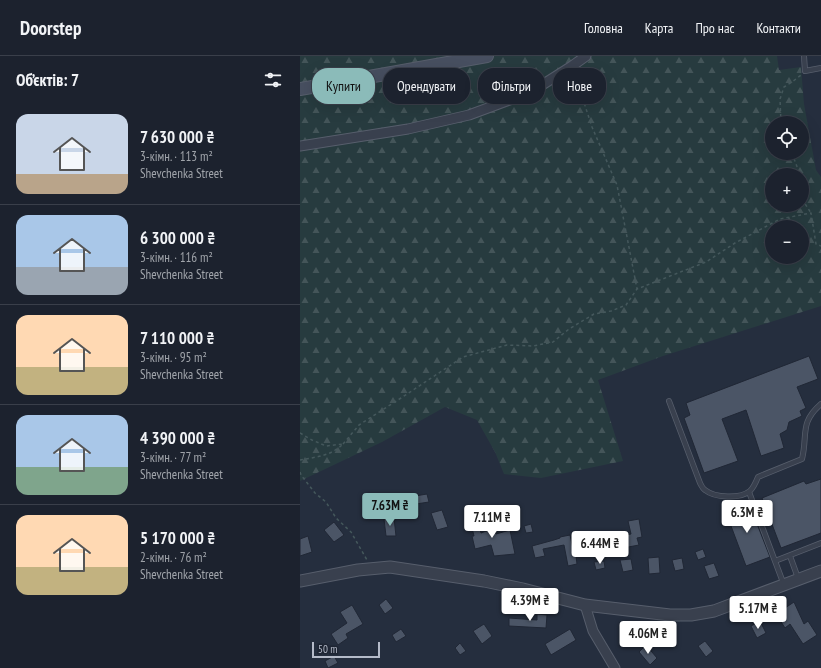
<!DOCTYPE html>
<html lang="uk">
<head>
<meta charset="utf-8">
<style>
	body { margin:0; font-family:"PT Sans Narrow",sans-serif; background:#252a36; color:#f1f3f6; height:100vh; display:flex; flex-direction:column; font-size:15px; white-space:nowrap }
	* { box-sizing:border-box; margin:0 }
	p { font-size:13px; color:#a0a4aa }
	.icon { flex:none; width:22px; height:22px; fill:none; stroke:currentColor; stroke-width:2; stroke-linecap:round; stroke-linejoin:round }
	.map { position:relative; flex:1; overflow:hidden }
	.side { display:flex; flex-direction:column; background:#1c222e; width:300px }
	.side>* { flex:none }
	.top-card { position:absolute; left:12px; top:12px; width:380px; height:36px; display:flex; gap:8px }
	.controls { position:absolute; left:465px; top:60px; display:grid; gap:8px }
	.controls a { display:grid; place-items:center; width:44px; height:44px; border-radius:50%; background:#1c222e; box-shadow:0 4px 16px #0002,0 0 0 1px #3a3f4a; font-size:20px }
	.scale { position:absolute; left:12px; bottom:10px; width:68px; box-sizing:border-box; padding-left:4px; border:2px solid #b5bbc9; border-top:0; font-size:11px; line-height:14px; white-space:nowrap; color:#b5bbc9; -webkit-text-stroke:3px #1e2533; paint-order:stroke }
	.price { position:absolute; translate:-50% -34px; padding:0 9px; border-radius:4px; background:#fff; color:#222; font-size:13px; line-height:26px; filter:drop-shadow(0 1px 2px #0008) }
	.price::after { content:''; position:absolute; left:50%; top:24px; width:12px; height:9px; margin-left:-6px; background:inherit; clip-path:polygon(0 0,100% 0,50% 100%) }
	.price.on { background:#8bbbb9; color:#111 }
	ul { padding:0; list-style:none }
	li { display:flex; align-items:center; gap:12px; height:100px; padding:0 16px }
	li+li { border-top:1px solid #3a3f4a }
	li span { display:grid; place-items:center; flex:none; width:112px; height:80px; border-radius:12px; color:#555 }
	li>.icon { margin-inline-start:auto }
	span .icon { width:48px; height:48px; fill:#fffc; stroke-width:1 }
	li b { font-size:17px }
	h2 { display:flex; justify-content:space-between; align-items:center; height:48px; padding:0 16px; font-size:17px }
	.tag { padding:0 14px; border-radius:16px; background:#1c222e; box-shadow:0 4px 16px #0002,0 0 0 1px #3a3f4a; font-size:14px; line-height:36px }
	.tag.on { background:#8bbbb9; color:#111 }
	header { display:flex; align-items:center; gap:24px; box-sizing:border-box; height:56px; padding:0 20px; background:#1c222e; border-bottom:1px solid #3a3f4a }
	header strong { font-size:19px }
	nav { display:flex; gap:22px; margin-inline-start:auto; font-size:14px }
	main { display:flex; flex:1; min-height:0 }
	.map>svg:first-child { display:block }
</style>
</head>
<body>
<header>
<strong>Doorstep</strong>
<nav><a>Головна</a><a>Карта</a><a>Про нас</a><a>Контакти</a></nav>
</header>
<main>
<section class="side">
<h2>Об’єктів: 7<svg class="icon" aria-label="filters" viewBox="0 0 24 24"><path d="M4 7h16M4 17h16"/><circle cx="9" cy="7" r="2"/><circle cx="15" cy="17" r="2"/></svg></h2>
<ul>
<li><span style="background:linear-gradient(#c9d6e8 75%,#b9a48a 0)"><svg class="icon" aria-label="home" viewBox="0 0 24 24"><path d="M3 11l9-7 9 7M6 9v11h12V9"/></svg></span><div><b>7 630 000 ₴</b><p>3-кімн. · 113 m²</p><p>Shevchenka Street</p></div></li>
<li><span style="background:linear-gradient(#a9c7e8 65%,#9aa5b1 0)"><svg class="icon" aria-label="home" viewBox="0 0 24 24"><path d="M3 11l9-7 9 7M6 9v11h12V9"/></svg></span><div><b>6 300 000 ₴</b><p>3-кімн. · 116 m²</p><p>Shevchenka Street</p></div></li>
<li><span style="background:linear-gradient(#ffd9b3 65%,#c2b280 0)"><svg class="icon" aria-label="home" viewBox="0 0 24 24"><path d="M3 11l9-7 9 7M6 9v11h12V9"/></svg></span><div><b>7 110 000 ₴</b><p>3-кімн. · 95 m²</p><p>Shevchenka Street</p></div></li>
<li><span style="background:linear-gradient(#a9c7e8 65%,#7fa58c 0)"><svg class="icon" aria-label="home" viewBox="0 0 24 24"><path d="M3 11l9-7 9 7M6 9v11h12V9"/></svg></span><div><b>4 390 000 ₴</b><p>3-кімн. · 77 m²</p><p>Shevchenka Street</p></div></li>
<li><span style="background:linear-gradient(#ffd9b3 65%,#c2b280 0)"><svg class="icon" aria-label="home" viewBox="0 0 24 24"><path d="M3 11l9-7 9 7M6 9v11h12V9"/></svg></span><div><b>5 170 000 ₴</b><p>2-кімн. · 76 m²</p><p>Shevchenka Street</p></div></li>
</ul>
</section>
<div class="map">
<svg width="521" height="612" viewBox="0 0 521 612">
	<defs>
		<pattern id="forest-firs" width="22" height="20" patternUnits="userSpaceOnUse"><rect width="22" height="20" fill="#273b3f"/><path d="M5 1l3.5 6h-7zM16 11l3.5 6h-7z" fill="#445559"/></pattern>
	</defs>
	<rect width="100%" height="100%" fill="#252e3e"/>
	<!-- forest -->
	<path fill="url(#forest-firs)" fill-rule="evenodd" d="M 0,0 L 477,0 L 479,14 L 501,11 L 504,48 L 516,114 L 521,121 L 521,250 L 363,300 L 298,324 L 323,405 L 241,422 L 204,418 L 195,396 L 177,364 L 145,351 L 82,386 L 0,425 ZM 472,67 L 502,67 L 502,97 L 472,97 ZM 472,119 L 502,119 L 502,149 L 472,149 ZM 472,171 L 502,171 L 502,201 L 472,201 Z"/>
	<!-- building -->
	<path fill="#4b5566" stroke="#202735" d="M 509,300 L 518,323 L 497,331 L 506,352 L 500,355 L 502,360 L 489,366 L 487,374 L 480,378 L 484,392 L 461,400 L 446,354 L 422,363 L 438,405 L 404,417 L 384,362 L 390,359 L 386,347 Z
		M 521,423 L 521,477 L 481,492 L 462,442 L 504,425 L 506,428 Z
		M 127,438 L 129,446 L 116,448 L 115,440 Z
		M 448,445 L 470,501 L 446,510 L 425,454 Z
		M 142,454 L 148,471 L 137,474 L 131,457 Z
		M 176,458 L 181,477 L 194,472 L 196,478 L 210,474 L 215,498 L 194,500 L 191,489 L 175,493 L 172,480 L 174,480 L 169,460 Z
		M 94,462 L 96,480 L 86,480 L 84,463 Z
		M 339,463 L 342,481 L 337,482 L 339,489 L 323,492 L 320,480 L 331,478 L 328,465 Z
		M 34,466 L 44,479 L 34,486 L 24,474 Z
		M 231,468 L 233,476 L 226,477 L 224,470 Z
		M 270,479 L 273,493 L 288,488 L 290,495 L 276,500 L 277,508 L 268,510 L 264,489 L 243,493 L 245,500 L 235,502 L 232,490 L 254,484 L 260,482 L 260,481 Z
		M 8,480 L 12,496 L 0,500 L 0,483 Z
		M 403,493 L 406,501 L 398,504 L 395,496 Z
		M 359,501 L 360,517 L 349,518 L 348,502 Z
		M 382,502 L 384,513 L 375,515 L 372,504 Z
		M 331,503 L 333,514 L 323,516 L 320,504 Z
		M 304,505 L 305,512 L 296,514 L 294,506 Z
		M 414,507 L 419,520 L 409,523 L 404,510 Z
		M 86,543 L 93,552 L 85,558 L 79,549 Z
		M 494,546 L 504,568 L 508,565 L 517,579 L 503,588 L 490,568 L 485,572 L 476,558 Z
		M 52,549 L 63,568 L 46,578 L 48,582 L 38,589 L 31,578 L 47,567 L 40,556 Z
		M 237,558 L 247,559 L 246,572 L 209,570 L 209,562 L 237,564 Z
		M 460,565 L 466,577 L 457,582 L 451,570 Z
		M 184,568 L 192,580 L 182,588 L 173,575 Z
		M 101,573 L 106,580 L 96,586 L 92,579 Z
		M 270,573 L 276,584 L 251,599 L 245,588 Z
		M 405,585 L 413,595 L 406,601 L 398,590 Z
		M 160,587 L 166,595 L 160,599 L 155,592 Z
		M 346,589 L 357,602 L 350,609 L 339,596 Z
		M 34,600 L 38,607 L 28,612 L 25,605 Z"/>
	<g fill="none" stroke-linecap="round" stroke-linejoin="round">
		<defs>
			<path id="service" d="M 504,0 L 505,15 L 521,12
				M 369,345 L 400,427 C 401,429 403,433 405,434 C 415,442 440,443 450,435 C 454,431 456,426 458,421 L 502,403 C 508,379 499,367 521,348
				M 449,436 L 484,529
				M 490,500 L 498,522
				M 475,505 L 521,487"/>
			<path id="minor" d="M 0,90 L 108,73 L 169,59 L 231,36 L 272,10 L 286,0
				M 285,549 L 293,575 L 315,612"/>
			<path id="tertiary" d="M 0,525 L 58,514 L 90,511 L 184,525 L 223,533 L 285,549 L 370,559 L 391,559 L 414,555 L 521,515"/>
			<path id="secondary" d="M 0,33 L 187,0"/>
		</defs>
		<!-- service casing -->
		<use href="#service" stroke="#575e6c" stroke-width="6"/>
		<!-- minor casing -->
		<use href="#minor" stroke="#575e6c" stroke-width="11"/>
		<!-- tertiary casing -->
		<use href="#tertiary" stroke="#575e6c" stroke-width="13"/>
		<!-- secondary casing -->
		<use href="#secondary" stroke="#575e6c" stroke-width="14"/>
		<!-- path -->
		<path stroke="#45585c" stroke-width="1.5" stroke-dasharray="3 3" stroke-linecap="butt" d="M 275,19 L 292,71 L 317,129 L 337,233
			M 481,67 L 480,43 L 484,31 L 492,26 L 501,19
			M 492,97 L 500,119
			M 502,143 L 511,157
			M 0,377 L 12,384 L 26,390 L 43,388 C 31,400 16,401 0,404
			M 43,388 L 59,369 L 101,342 L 163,301 L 207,289 L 233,290 L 253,286 L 269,273 L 294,258 L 311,255 L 326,249 L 337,233 L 406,206 L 435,187 L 480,163 L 511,157 L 516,188 L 521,190
			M 0,416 L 1,419 L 15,437 L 26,446 L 36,462 L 51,476 L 67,504"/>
		<!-- service -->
		<use href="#service" stroke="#39404e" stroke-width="4.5"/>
		<!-- minor -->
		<use href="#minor" stroke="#39404e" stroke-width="9"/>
		<!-- tertiary -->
		<use href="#tertiary" stroke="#39404e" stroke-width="11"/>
		<!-- secondary -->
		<use href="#secondary" stroke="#474f60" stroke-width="12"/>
	</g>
</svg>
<div class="controls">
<a><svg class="icon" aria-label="locate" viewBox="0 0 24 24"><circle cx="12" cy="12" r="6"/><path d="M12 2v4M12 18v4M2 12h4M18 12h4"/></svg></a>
<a>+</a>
<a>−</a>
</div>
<div class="scale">50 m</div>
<b class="price on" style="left:90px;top:471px">7.63M ₴</b>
<b class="price" style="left:447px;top:478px">6.3M ₴</b>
<b class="price" style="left:192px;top:483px">7.11M ₴</b>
<b class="price" style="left:300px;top:509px">6.44M ₴</b>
<b class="price" style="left:230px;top:566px">4.39M ₴</b>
<b class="price" style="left:458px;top:574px">5.17M ₴</b>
<b class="price" style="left:348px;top:599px">4.06M ₴</b>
<div class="top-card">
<a class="tag on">Купити</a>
<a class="tag">Орендувати</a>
<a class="tag">Фільтри</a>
<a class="tag">Нове</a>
</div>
</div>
</main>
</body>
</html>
